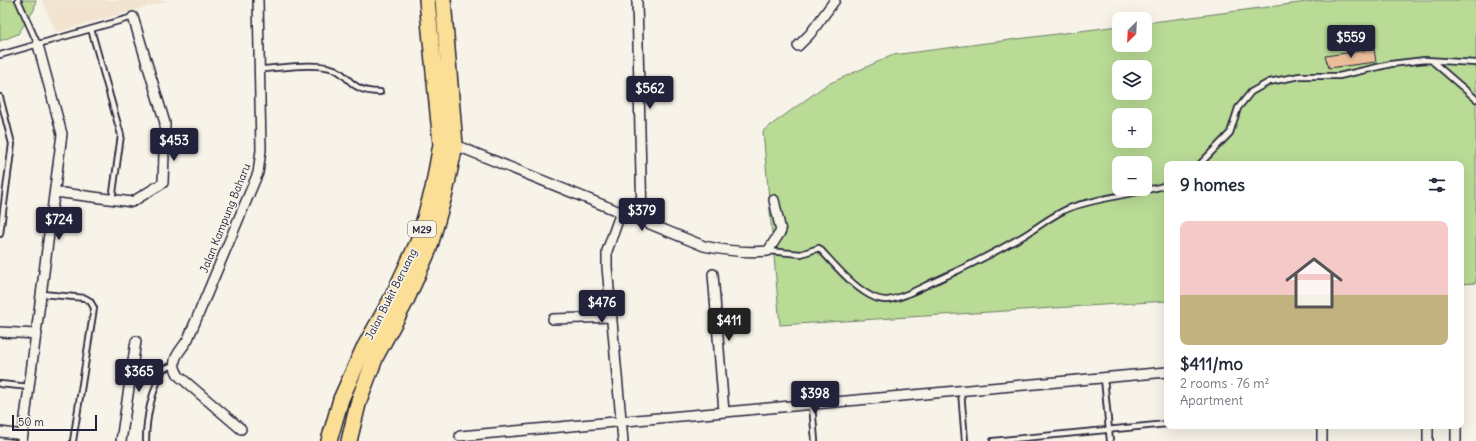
<!DOCTYPE html>
<html lang="en">
<head>
<meta charset="utf-8">
<style>
	body { margin:0; font-family:Delius,sans-serif; background:#f6f6f7; color:#1f2937; height:100vh; display:flex; flex-direction:column; font-size:15px; white-space:nowrap }
	* { box-sizing:border-box; margin:0 }
	p { font-size:13px; color:#747a83 }
	.icon { flex:none; width:22px; height:22px; fill:none; stroke:currentColor; stroke-width:2; stroke-linecap:round; stroke-linejoin:round }
	.map { position:relative; flex:1; overflow:hidden }
	.panel { position:absolute; left:1164px; top:161px; width:300px; height:268px; display:flex; flex-direction:column; background:#fff; border-radius:8px; box-shadow:0 4px 16px #0002 }
	.panel>* { flex:none }
	.needle { width:26px; rotate:204deg }
	.tools { position:absolute; left:1112px; top:12px; display:grid; gap:8px }
	.tools a { display:grid; place-items:center; width:40px; height:40px; border-radius:8px; background:#fff; box-shadow:0 4px 16px #0002; font-size:20px }
	.scale { position:absolute; left:12px; bottom:10px; width:85px; box-sizing:border-box; padding-left:4px; border:2px solid #22223b; border-top:0; font-size:11px; line-height:14px; white-space:nowrap; color:#22223b; -webkit-text-stroke:3px #f7f3e8; paint-order:stroke }
	.price { position:absolute; translate:-50% -34px; padding:0 9px; border-radius:4px; background:#22223b; color:#fff; font-size:13px; line-height:26px; filter:drop-shadow(0 1px 2px #0008) }
	.price::after { content:''; position:absolute; left:50%; top:24px; width:12px; height:9px; margin-left:-6px; background:inherit; clip-path:polygon(0 0,100% 0,50% 100%) }
	.price.active { background:#222; color:#fff }
	ul { padding:0; list-style:none }
	li { display:grid; align-content:center; gap:8px; height:212px; padding:0 16px }
	li+li { border-top:1px solid #e0e1e3 }
	li span { display:grid; place-items:center; height:124px; border-radius:8px; color:#555 }
	li>.icon { margin-inline-start:auto }
	span .icon { width:72px; height:72px; fill:#fffc; stroke-width:1 }
	li b { font-size:17px }
	h2 { display:flex; justify-content:space-between; align-items:center; height:48px; padding:0 16px; font-size:17px }
	.map>svg:first-child { display:block }
</style>
</head>
<body>
<div class="map">
<svg width="1476" height="441" viewBox="0 0 1476 441">
	<rect width="100%" height="100%" fill="#f7f3e8"/>
	<filter id="ink" filterUnits="userSpaceOnUse"><feTurbulence type="fractalNoise" baseFrequency=".025" numOctaves="2"/><feDisplacementMap in="SourceGraphic" scale="8" xChannelSelector="R" yChannelSelector="G"/><feConvolveMatrix kernelMatrix="1 2 1 2 8 2 1 2 1" color-interpolation-filters="sRGB"/></filter>
	<g filter="url(#ink)">
		<!-- built -->
		<path fill="#f3e3d1" d="M 42,0 L 171,0 L 56,32 Z"/>
		<!-- green -->
		<path fill="#b9db95" stroke="#6e7e68" fill-rule="evenodd" d="M 0,0 L 36,0 L 34,10 L 18,34 L 0,41 Z
			M 1322,0 L 1476,0 L 1476,283 L 1461,284 L 1461,164 L 1167,164 L 1167,301 L 780,325 L 763,131 L 826,85 L 893,55 L 1119,26 L 1119,45 L 1145,45 L 1145,23 ZM 1119,67 L 1145,67 L 1145,93 L 1119,93 ZM 1119,115 L 1145,115 L 1145,141 L 1119,141 ZM 1119,163 L 1145,163 L 1145,189 L 1119,189 Z"/>
		<!-- building -->
		<path fill="#ebbe9b" stroke="#22223b" d="M 1374,49 L 1376,62 L 1329,68 L 1325,56 Z"/>
		<g fill="none" stroke-linecap="round" stroke-linejoin="round">
			<defs>
				<path id="service" d="M 18,0 L 38,45
					M 91,29 L 121,135 L 112,200
					M 0,55 L 133,17
					M 1432,61 L 1476,99
					M 261,69 C 281,68 315,62 334,69 C 344,73 348,81 356,86 C 363,91 371,92 380,92
					M 0,97 L 12,144 L 0,234
					M 1200,164 L 1230,133 L 1238,108 L 1251,92 L 1269,82 L 1300,76 L 1339,76 L 1391,64 L 1425,60 L 1476,63
					M 768,251 L 801,254 L 819,248 C 834,264 862,299 885,300 C 897,301 922,287 933,282 C 965,268 996,252 1025,235 C 1041,225 1055,213 1072,207 C 1103,197 1136,194 1167,185
					M 42,294 L 85,298 L 90,301 L 94,308 L 73,441
					M 1104,378 L 1110,441
					M 0,384 L 30,387
					M 961,391 L 965,441
					M 812,404 L 815,441
					M 146,441 C 146,416 152,392 163,369 L 174,365
					M 993,441 L 1167,424"/>
				<path id="minor" d="M 637,0 L 642,220
					M 798,46 L 810,34 L 835,0
					M 455,145 L 704,246 C 726,251 745,253 768,251 L 781,231 L 774,200
					M 55,192 L 132,202 L 163,183 L 165,123 L 133,17
					M 621,212 L 607,251 L 607,267 L 623,441
					M 713,274 L 724,412
					M 553,319 L 612,317
					M 0,332 L 37,334
					M 1322,426 L 1322,441
					M 1428,426 L 1428,441
					M 241,429 L 179,376 C 168,359 180,353 188,339 L 258,173 L 261,150 L 258,0
					M 0,432 L 23,435
					M 460,436 L 1167,372
					M 22,441 L 62,134 L 38,45
					M 121,441 L 136,341
					M 1456,441 L 1456,426"/>
				<path id="primary" d="M 329,441 L 341,399 L 363,350 L 392,298 L 418,242 L 433,189 L 441,144 L 427,0
					M 349,441 L 359,400 L 376,356 L 405,303 L 429,249 L 445,193 L 455,145 L 443,0"/>
			</defs>
			<!-- service casing -->
			<use href="#service" stroke="#22223b" stroke-width="8"/>
			<!-- minor casing -->
			<use href="#minor" stroke="#22223b" stroke-width="12"/>
			<!-- primary casing -->
			<use href="#primary" stroke="#22223b" stroke-width="18"/>
			<!-- service -->
			<use href="#service" stroke="#f7f3e8" stroke-width="4.5"/>
			<!-- minor -->
			<use href="#minor" stroke="#f7f3e8" stroke-width="9"/>
			<!-- primary -->
			<use href="#primary" stroke="#fbdf96" stroke-width="15"/>
		</g>
	</g>
	<g text-anchor="middle" stroke-width="3.5" stroke-linejoin="round" paint-order="stroke">
		<!-- shield labels -->
		<rect fill="#f7f3e8" stroke="#62616f" stroke-width="1" x="408" y="221" width="28" height="16" rx="3"/>
		<g font-size="10" font-weight="bold" fill="#22223b">
			<text x="422" y="233">M29</text>
		</g>
		<!-- street labels -->
		<g font-size="11" fill="#22223b" stroke="#f7f3e8">
			<text transform="translate(225 218) rotate(-68)" y="4">Jalan Kampung Baharu</text>
			<text transform="translate(391 294) rotate(-63)" y="4">Jalan Bukit Beruang</text>
		</g>
	</g>
</svg>
<div class="tools">
<a><svg class="needle" viewBox="-14 -14 28 28"><path d="M0-13l5 13h-10z" fill="#e53935"/><path d="M0 13l5-13h-10z" fill="#747a83"/></svg></a>
<a><svg class="icon" aria-label="layers" viewBox="0 0 24 24"><path d="M12 4l9 5-9 5-9-5zM3 14l9 5 9-5"/></svg></a>
<a>+</a>
<a>−</a>
</div>
<div class="scale">50 m</div>
<b class="price" style="left:1351px;top:59px">$559</b>
<b class="price" style="left:650px;top:110px">$562</b>
<b class="price" style="left:174px;top:162px">$453</b>
<b class="price" style="left:642px;top:232px">$379</b>
<b class="price" style="left:59px;top:241px">$724</b>
<b class="price" style="left:602px;top:324px">$476</b>
<b class="price active" style="left:729px;top:342px">$411</b>
<b class="price" style="left:139px;top:393px">$365</b>
<b class="price" style="left:815px;top:415px">$398</b>
<section class="panel">
<h2>9 homes<svg class="icon" aria-label="filters" viewBox="0 0 24 24"><path d="M4 7h16M4 17h16"/><circle cx="9" cy="7" r="2"/><circle cx="15" cy="17" r="2"/></svg></h2>
<ul>
<li><span style="background:linear-gradient(#f6c9c9 60%,#c2b280 0)"><svg class="icon" aria-label="home" viewBox="0 0 24 24"><path d="M3 11l9-7 9 7M6 9v11h12V9"/></svg></span><div><b>$411/mo</b><p>2 rooms · 76 m²</p><p>Apartment</p></div></li>
</ul>
</section>
</div>
</body>
</html>
